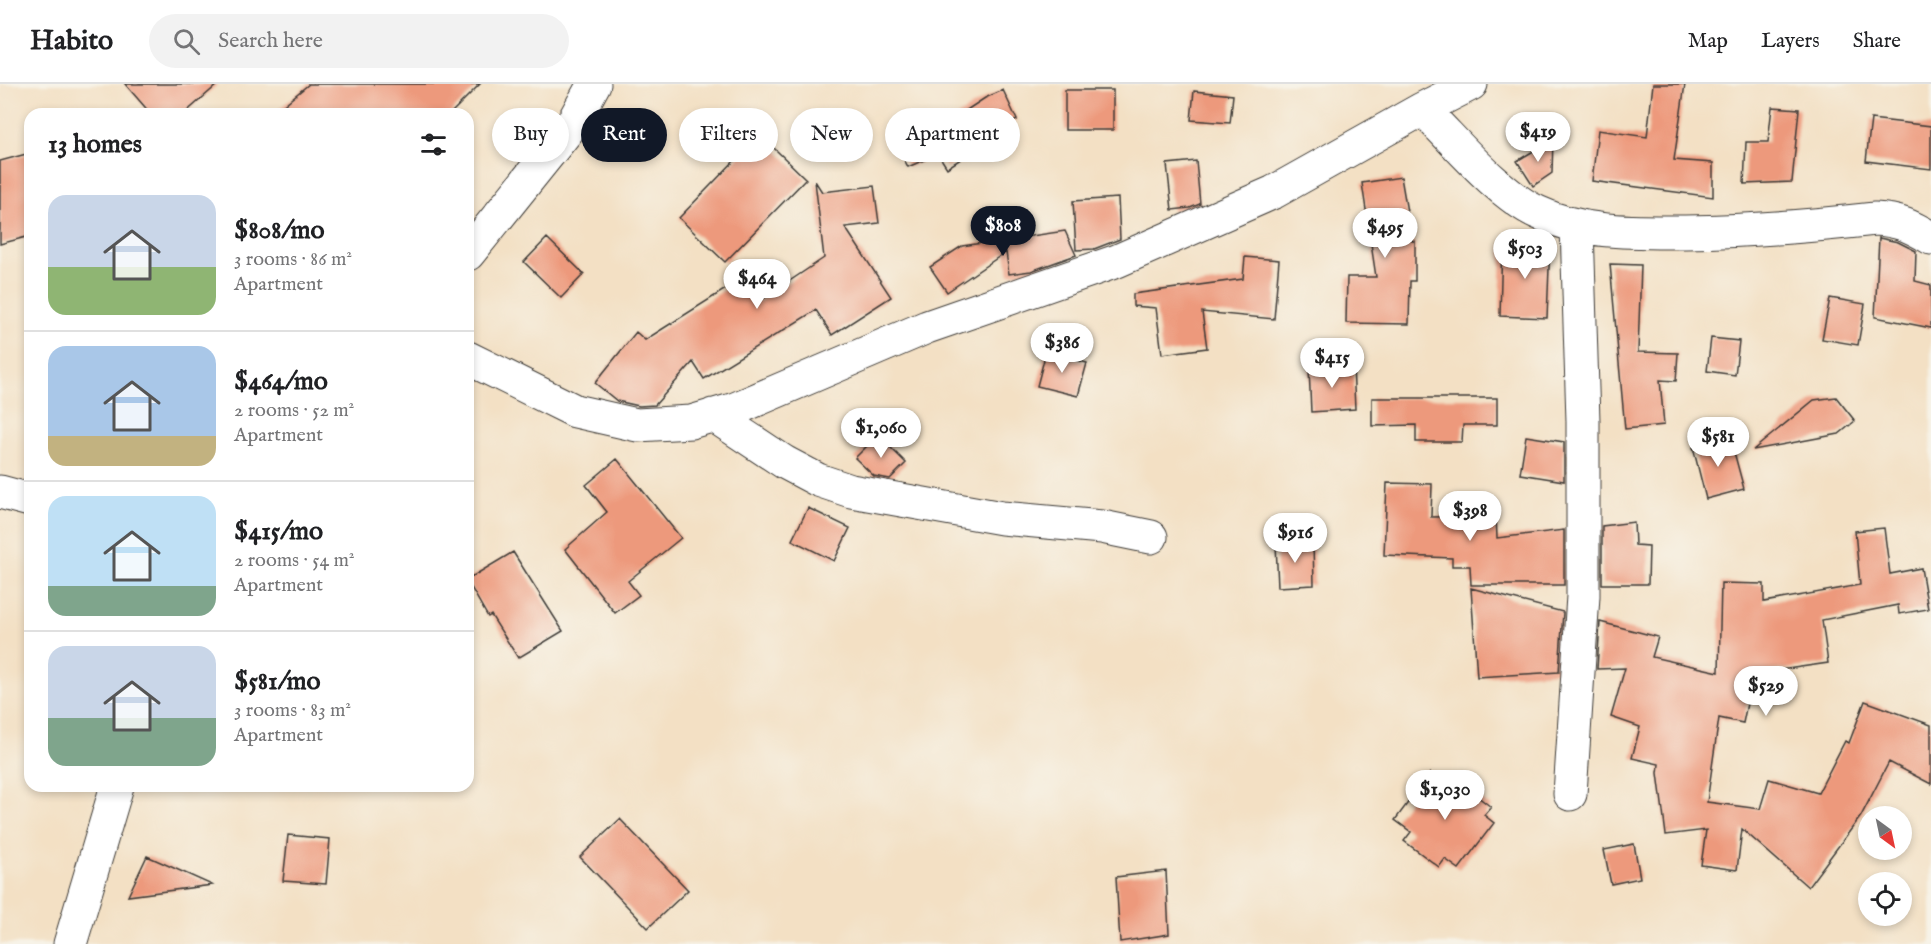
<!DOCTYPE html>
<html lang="en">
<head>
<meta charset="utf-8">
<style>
	body { margin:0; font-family:"IM FELL English",serif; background:#f2f2f2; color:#202124; height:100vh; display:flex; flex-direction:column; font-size:22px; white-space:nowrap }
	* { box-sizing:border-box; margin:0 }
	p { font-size:20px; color:#757577 }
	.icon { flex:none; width:33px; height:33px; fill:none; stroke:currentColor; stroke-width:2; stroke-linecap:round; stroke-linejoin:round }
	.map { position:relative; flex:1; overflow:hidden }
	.panel { position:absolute; left:24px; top:24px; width:450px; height:684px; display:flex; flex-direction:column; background:#fff; border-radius:18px; box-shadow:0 3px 9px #0003 }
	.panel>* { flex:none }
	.hud { position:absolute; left:492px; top:24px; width:570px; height:54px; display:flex; gap:12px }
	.needle { width:39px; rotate:147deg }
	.fabs { position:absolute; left:1858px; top:722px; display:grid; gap:12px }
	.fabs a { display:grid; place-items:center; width:54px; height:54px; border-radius:50%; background:#fff; box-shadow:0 3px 9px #0003; font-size:30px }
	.price { position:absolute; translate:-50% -51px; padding:0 14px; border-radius:21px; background:#fff; color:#222; font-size:20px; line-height:39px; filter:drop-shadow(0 2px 3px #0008) }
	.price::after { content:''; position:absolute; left:50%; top:36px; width:18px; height:14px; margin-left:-9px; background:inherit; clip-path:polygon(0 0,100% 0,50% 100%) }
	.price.on { background:#111827; color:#fff }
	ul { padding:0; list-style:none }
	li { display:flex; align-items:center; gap:18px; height:150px; padding:0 24px }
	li+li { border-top:2px solid #e0e0e0 }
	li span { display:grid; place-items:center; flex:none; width:168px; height:120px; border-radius:18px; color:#555 }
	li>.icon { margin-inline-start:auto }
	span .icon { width:72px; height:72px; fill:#fffc; stroke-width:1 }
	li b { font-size:26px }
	h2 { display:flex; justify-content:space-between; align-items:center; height:72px; padding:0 24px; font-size:26px }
	.pill { padding:0 21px; border-radius:27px; background:#fff; box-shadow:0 3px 9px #0003; font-size:21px; line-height:54px }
	.pill.on { background:#111827; color:#fff }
	header { display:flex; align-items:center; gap:36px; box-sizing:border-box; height:84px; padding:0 30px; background:#fff; border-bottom:2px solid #e0e0e0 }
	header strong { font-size:28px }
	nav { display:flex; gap:33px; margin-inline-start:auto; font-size:21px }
	.search { width:420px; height:54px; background:#f2f2f2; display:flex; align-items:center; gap:15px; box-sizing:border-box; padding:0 21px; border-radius:33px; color:#757577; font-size:22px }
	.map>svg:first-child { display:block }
</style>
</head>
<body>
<header>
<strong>Habito</strong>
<div class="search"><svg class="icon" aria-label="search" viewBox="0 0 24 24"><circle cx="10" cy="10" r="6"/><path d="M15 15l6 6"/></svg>Search here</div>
<nav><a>Map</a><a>Layers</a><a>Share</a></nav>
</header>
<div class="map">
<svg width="1931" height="860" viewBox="0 0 1931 860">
	<rect width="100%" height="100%" fill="#f7f3e8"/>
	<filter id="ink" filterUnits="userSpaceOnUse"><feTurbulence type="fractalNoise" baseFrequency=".0167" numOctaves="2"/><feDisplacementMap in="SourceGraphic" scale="12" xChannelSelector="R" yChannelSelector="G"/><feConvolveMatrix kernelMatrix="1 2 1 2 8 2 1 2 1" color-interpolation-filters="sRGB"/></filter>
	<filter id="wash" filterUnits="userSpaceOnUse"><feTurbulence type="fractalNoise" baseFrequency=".008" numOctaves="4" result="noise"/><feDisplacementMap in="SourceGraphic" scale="24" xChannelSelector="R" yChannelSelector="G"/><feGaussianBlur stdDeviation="1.35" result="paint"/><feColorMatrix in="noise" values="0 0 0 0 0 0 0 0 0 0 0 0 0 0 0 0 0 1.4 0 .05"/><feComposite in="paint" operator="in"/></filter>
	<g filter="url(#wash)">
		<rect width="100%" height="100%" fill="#f3e0c4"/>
		<g id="blocks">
			<!-- building -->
			<path fill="#ed997c" d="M 125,0 L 218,0 L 184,30 L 151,30 Z
				M 309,0 L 480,0 L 450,30 L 273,30 Z
				M 1653,0 L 1685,0 L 1674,76 L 1713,79 L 1713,113 L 1592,97 L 1598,46 L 1647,53 Z
				M 1003,6 L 1017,36 L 979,52 L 984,60 L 947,84 L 938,70 L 908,83 L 901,69 L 985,14 Z
				M 1065,6 L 1113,6 L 1113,46 L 1065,46 Z
				M 1194,7 L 1233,11 L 1230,39 L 1191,36 Z
				M 1772,23 L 1799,25 L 1792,98 L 1744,100 L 1746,58 L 1768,58 Z
				M 1871,35 L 1931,42 L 1931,85 L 1866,77 Z
				M 749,40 L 806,95 L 725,178 L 679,134 L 739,72 L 729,62 Z
				M 1553,55 L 1552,89 L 1533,102 L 1517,77 Z
				M 30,69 L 30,152 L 0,160 L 0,77 Z
				M 1196,77 L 1200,120 L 1190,124 L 1172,126 L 1167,80 Z
				M 1401,93 L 1412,157 L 1415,157 L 1415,197 L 1410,197 L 1409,240 L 1346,239 L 1347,193 L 1376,193 L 1362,99 Z
				M 815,97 L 822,108 L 874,102 L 879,139 L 845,143 L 891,213 L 832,251 L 816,226 L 704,295 L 693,278 L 655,321 L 639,322 L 617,317 L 595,299 L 636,248 L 645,256 L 743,194 L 758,218 L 824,174 Z
				M 1118,114 L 1120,155 L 1094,165 L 1076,166 L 1073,117 Z
				M 1065,147 L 1076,171 L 1031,187 L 1009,190 L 1006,168 L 947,208 L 930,183 L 962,162 Z
				M 547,154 L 584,190 L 561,214 L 524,178 Z
				M 1879,154 L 1898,158 L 1916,167 L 1915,197 L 1931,201 L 1931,244 L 1875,233 Z
				M 1502,158 L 1550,159 L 1547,234 L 1500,232 Z
				M 1245,173 L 1279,176 L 1274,235 L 1202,228 L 1207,264 L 1162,270 L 1156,224 L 1133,222 L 1133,210 L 1243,195 Z
				M 1610,180 L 1641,181 L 1638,268 L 1678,269 L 1676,297 L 1660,296 L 1664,341 L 1625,345 Z
				M 1830,214 L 1865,220 L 1858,261 L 1822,255 Z
				M 1711,254 L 1739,257 L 1735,291 L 1707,287 Z
				M 1046,268 L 1087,279 L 1078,312 L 1037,302 Z
				M 1353,281 L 1355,325 L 1311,328 L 1309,284 Z
				M 1836,313 L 1855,337 L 1839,350 L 1753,366 L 1814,316 Z
				M 1372,314 L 1497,314 L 1497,341 L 1463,341 L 1462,358 L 1416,358 L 1416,341 L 1372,342 Z
				M 878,351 L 906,379 L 890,395 L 874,392 L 855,374 Z
				M 1526,352 L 1564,358 L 1564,397 L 1520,390 Z
				M 1730,353 L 1744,405 L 1706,415 L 1693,363 Z
				M 617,375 L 681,454 L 628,497 L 639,511 L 615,529 L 565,465 L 607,428 L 586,401 Z
				M 1387,399 L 1432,400 L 1431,433 L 1496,432 L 1497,454 L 1564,446 L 1564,501 L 1471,501 L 1470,482 L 1452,482 L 1452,474 L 1384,471 Z
				M 808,424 L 850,444 L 834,477 L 792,456 Z
				M 1634,438 L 1635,461 L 1649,462 L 1648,500 L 1602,500 L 1602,442 Z
				M 1884,444 L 1890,490 L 1921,484 L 1928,525 L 1899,530 L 1898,521 L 1822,536 L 1828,579 L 1753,590 L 1743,639 L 1719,634 L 1707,718 L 1760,725 L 1769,695 L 1818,709 L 1845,657 L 1849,659 L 1865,617 L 1931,641 L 1931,700 L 1889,678 L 1861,732 L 1808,803 L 1742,745 L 1737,786 L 1701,781 L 1706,746 L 1666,751 L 1658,689 L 1659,680 L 1632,674 L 1640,643 L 1611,633 L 1625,584 L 1597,585 L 1600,538 L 1658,553 L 1652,573 L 1719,588 L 1721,499 L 1764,500 L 1764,518 L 1860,501 L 1855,447 Z
				M 1313,458 L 1314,501 L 1278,503 L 1276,460 Z
				M 513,468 L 563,547 L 518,574 L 491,531 L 488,533 L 468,498 L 468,495 Z
				M 1471,504 L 1563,528 L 1559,588 L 1477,593 Z
				M 1430,689 L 1444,700 L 1450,691 L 1491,723 L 1484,731 L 1494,739 L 1459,785 L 1445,775 L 1439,783 L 1404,757 L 1411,748 L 1395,736 Z
				M 620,735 L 688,806 L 648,844 L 580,773 Z
				M 288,751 L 330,755 L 326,800 L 283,797 Z
				M 1634,760 L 1640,794 L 1611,800 L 1604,766 Z
				M 147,772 L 212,801 L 128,812 Z
				M 1166,787 L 1169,850 L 1120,858 L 1116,793 Z"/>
		</g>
	</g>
	<g filter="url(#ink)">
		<use href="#blocks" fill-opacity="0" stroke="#3c3935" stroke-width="1.5"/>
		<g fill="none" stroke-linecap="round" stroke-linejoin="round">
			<defs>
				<path id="minor" d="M 1422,25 C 1454,56 1498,110 1537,128 C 1583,150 1635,148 1685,148 C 1748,147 1812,142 1875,135 C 1899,136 1911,142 1931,154
					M 468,170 L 571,42 L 594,0
					M 468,274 L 575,327 L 637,341 L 691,338 L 735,325 L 927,243 L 1117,177 L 1274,108 L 1422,25 L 1471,0
					M 713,331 L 784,378 L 818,396 L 851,407 L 1002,434 L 1102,443 L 1151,453
					M 0,408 L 30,416
					M 1570,710 L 1583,512 L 1583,337 L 1577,143
					M 70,860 L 117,702"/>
			</defs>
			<!-- minor casing -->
			<use href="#minor" stroke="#3c3935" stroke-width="35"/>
			<!-- minor -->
			<use href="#minor" stroke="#fff" stroke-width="33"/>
		</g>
	</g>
</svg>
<div class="fabs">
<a><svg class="needle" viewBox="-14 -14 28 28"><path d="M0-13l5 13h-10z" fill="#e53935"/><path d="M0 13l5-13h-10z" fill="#757577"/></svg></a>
<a><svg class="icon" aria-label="locate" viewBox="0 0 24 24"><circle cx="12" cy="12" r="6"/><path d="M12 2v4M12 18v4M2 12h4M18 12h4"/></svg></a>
</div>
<b class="price" style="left:1538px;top:79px">$419</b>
<b class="price on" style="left:1003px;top:173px">$808</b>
<b class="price" style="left:1385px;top:175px">$495</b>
<b class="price" style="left:1525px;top:196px">$503</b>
<b class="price" style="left:757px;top:226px">$464</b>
<b class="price" style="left:1062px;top:290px">$386</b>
<b class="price" style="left:1332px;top:305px">$415</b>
<b class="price" style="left:881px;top:375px">$1,060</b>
<b class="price" style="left:1718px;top:384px">$581</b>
<b class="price" style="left:1470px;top:458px">$398</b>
<b class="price" style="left:1295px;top:480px">$916</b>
<b class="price" style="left:1766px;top:633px">$529</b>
<b class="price" style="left:1445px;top:737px">$1,030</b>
<div class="hud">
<a class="pill">Buy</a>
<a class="pill on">Rent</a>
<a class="pill">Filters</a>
<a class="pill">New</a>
<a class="pill">Apartment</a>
</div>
<section class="panel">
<h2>13 homes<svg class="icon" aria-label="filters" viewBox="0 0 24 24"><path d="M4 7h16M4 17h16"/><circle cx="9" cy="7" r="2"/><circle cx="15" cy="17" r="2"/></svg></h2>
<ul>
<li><span style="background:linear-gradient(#c9d6e8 60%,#8fb573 0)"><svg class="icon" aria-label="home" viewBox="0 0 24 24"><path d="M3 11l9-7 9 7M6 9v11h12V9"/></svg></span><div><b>$808/mo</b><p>3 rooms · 86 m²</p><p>Apartment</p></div></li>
<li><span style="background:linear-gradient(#a9c7e8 75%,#c2b280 0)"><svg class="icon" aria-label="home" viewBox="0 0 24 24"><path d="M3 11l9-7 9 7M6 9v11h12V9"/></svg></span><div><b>$464/mo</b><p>2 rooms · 52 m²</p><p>Apartment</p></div></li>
<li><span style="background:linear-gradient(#bfe0f5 75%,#7fa58c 0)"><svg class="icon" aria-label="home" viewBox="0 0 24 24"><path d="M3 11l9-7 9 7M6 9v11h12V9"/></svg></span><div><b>$415/mo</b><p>2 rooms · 54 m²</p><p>Apartment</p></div></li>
<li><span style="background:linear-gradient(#c9d6e8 60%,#7fa58c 0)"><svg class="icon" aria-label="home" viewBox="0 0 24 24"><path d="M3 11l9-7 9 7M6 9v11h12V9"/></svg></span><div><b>$581/mo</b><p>3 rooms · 83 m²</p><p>Apartment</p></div></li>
</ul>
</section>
</div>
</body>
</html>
